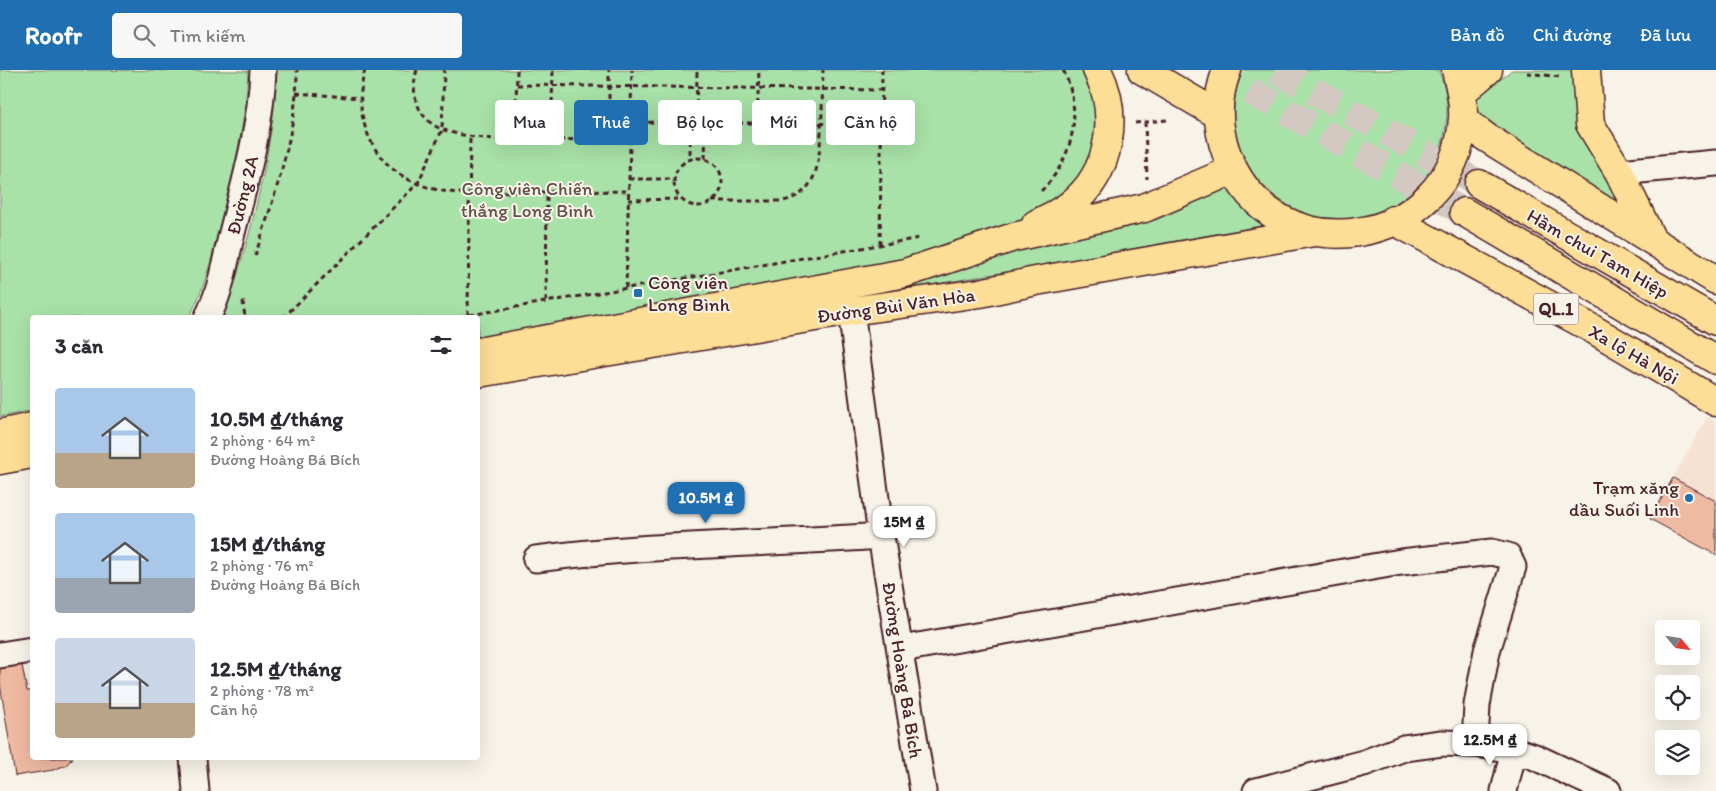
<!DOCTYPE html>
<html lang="vi">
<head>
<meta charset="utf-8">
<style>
	body { margin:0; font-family:Itim,sans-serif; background:#f7f7f7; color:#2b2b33; height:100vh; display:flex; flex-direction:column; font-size:19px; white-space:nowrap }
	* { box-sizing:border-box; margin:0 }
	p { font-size:16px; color:#7c7c81 }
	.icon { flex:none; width:28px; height:28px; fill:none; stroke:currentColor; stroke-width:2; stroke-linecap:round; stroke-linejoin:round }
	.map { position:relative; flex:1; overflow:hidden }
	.panel { position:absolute; left:30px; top:245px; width:450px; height:445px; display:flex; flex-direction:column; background:#fff; border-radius:5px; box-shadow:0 5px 20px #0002 }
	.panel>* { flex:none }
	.hud { position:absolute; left:495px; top:30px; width:475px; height:45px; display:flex; gap:10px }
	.needle { width:32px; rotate:119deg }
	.controls { position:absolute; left:1655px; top:550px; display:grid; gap:10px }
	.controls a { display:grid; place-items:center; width:45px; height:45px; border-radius:5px; background:#fff; box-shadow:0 5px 20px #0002; font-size:25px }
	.price { position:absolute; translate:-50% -42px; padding:0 11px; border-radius:10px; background:#fff; color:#222; font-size:16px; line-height:32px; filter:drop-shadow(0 1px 2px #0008) }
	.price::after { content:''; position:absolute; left:50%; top:30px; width:15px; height:11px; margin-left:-8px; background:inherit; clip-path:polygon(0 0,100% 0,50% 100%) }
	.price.selected { background:#1f6fb2; color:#fff }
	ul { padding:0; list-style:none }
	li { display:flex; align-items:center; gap:15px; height:125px; padding:0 25px }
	li span { display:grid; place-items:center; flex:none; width:140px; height:100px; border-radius:5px; color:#555 }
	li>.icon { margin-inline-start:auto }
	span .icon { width:60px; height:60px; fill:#fffc; stroke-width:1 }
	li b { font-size:21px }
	h2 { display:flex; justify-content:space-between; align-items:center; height:60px; padding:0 25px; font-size:21px }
	.pill { padding:0 18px; border-radius:5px; background:#fff; box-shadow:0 5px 20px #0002; font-size:18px; line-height:45px }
	.pill.selected { background:#1f6fb2; color:#fff }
	header { display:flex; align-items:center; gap:30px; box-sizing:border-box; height:70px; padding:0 25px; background:#1f6fb2; color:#fff }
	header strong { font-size:24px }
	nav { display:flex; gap:28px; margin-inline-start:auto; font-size:18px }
	.search { width:350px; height:45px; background:#f7f7f7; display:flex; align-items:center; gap:12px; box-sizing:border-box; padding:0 18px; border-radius:5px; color:#7c7c81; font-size:19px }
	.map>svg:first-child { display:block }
</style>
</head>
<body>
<header>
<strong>Roofr</strong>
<div class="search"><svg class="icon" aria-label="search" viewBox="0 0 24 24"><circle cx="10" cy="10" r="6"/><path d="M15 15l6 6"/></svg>Tìm kiếm</div>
<nav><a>Bản đồ</a><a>Chỉ đường</a><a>Đã lưu</a></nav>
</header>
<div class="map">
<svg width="1716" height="721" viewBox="0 0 1716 721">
	<rect width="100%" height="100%" fill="#f7f3e8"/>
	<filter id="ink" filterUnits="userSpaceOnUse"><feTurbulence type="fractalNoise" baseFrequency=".02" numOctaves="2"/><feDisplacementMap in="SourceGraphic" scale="10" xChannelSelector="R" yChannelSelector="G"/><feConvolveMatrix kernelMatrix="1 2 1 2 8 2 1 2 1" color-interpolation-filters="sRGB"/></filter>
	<g filter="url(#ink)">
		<!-- built -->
		<path fill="#f5e2d3" d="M 1707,347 L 1716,352 L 1716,485 L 1650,449 Z"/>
		<!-- green -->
		<path fill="#a8e2a8" stroke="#79806a" d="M 0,0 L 248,1 C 246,54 233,103 220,154 C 212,186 205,219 189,247 L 32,248 L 32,340 L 0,347 Z
			M 277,0 L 1087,0 L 1098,20 L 1100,68 L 1078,115 L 1028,149 L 987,160 L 906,188 L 546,257 L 478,268 L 478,248 L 223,248 C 250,170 273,82 277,0 Z
			M 1243,0 L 1438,0 C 1449,23 1449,46 1443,70 C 1438,93 1424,111 1406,126 C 1320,195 1199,101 1243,0 Z
			M 1512,0 L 1577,0 L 1626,137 L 1497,58 L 1477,43 L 1476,29 Z
			M 1228,118 L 1244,139 L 1265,156 C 1134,177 1005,204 874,224 L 945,206 L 1014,182 L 1156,150 Z"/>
		<!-- building -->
		<path fill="#efbaa2" stroke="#4a1f2b" d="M 1673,408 L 1716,431 L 1716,485 L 1650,449 Z
			M 21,590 L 27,621 L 32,621 L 32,688 L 73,688 L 66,695 L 53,700 L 15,706 L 0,614 L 0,595 Z"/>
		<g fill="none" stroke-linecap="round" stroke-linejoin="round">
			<!-- highway-tunnel -->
			<path stroke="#d4c9c2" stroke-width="28" stroke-dasharray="28 14" stroke-linecap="butt" d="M 1213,0 L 1464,142
				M 1276,0 L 1479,114"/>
			<defs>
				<path id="minor" d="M 1619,102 L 1716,93
					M 851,241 L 881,466 L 923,721
					M 207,248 C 221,222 225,191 232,163 C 246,108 261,56 263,0
					M 536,489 C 651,474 766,474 881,466
					M 901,579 L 1401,492 L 1492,482 L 1508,486 L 1513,497 L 1487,581 L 1477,635 L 1475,674
					M 0,585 L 32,580
					M 193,688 L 196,721
					M 1256,721 L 1364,693 L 1404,678 L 1442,673 L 1475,674 L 1514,680 L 1535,687 L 1608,721
					M 1504,721 L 1514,680"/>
				<path id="major" d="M 1586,0 L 1590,54 L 1619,102 L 1652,170
					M 1462,22 L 1488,0
					M 1036,154 C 1048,148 1059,143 1070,135 C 1111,103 1120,45 1097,0
					M 478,282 L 905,203 L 1014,167 L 1144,138 L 1233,100
					M 478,303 L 851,241 L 980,223 L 1036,211 L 1314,162
					M 0,364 L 32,357
					M 0,390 L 32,384"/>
				<path id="highway" d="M 1142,0 L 1217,44
					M 1227,0 C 1216,28 1216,56 1227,85 C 1274,209 1454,178 1463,49 C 1464,32 1460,16 1456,0
					M 1463,50 L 1487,68 L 1716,210
					M 1479,114 L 1716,251
					M 1464,142 L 1716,290
					M 1393,150 L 1591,258 L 1716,332"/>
			</defs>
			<!-- minor casing -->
			<use href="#minor" stroke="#4a1f2b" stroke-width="29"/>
			<!-- major casing -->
			<use href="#major" stroke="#4a1f2b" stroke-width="31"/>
			<!-- highway casing -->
			<use href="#highway" stroke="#4a1f2b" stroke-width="31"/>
			<!-- path -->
			<path stroke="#4a1f2b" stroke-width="3" stroke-dasharray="5 4" stroke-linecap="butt" d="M 365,0 C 360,17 359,35 364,53 C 377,99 412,118 457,123 L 629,121
				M 417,0 C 409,24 419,52 444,60 C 487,75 562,69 609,69 L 609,0
				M 1527,3 L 1561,7
				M 517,15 L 882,20
				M 296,23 L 360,28
				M 630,52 L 882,54
				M 690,52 L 690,89
				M 696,52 L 697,0
				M 1145,52 L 1147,109
				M 757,53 L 759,0
				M 1135,53 L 1167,50
				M 515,68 L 517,0
				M 551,69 L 553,0
				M674 112a24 24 0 1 1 48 0a24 24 0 1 1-48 0Z
				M 705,89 L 706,52
				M 629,109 L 675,109
				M 1041,121 C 1073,90 1084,41 1063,0
				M 628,130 L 681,129
				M 712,131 L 783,131 C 797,128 807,121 813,108 C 823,90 822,24 823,0
				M 880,175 L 882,0
				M 255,186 C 274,127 297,63 297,0
				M 626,218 L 632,0
				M 243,231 L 245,248
				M 546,231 L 547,122
				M 468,245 L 470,66
				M 283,248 L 418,113 L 442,60 L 444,0
				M 452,248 L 920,168"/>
			<!-- minor -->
			<use href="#minor" stroke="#f7f3e8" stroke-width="25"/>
			<!-- major -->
			<use href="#major" stroke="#fdde96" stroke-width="28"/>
			<!-- highway -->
			<use href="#highway" stroke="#fdde96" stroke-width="28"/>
		</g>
	</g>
	<!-- markers -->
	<g fill="#1f6fb2" stroke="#f7f3e8" stroke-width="2">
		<rect x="633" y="218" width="10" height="10" rx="2.5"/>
		<circle cx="1689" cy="428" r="5"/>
	</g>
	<g text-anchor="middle" stroke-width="4" stroke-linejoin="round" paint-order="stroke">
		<!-- shield labels -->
		<rect fill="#f7f3e8" stroke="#7e5f64" stroke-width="1" x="1533.5" y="223.5" width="45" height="31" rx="4"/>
		<g font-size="18" font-weight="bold" fill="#4a1f2b">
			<text x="1556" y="245">QL.1</text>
		</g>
		<!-- park labels -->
		<g font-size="19" fill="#62504a" stroke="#f7f3e8">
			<text x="527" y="125">Công viên Chiến<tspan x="527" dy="22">thắng Long Bình</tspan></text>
		</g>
		<!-- street labels -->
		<g font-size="19" fill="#4a1f2b" stroke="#f7f3e8">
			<text transform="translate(242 125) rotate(-76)" y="7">Đường 2A</text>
			<text transform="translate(1598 183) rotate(30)" y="7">Hầm chui Tam Hiệp</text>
			<text transform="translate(896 235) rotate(-8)" y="7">Đường Bùi Văn Hòa</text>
			<text transform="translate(1634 284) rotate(30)" y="7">Xa lộ Hà Nội</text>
			<text transform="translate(903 600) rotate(81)" y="7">Đường Hoàng Bá Bích</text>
		</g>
		<!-- poi labels -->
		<g font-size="19" fill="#4a1f2b" stroke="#f7f3e8" text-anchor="start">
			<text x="648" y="219">Công viên<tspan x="648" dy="22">Long Bình</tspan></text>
			<text x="1679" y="424" text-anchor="end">Trạm xăng<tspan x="1679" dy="22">dầu Suối Linh</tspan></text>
		</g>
	</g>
</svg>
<div class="controls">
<a><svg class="needle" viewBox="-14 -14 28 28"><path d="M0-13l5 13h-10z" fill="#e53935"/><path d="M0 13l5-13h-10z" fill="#7c7c81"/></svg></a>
<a><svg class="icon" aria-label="locate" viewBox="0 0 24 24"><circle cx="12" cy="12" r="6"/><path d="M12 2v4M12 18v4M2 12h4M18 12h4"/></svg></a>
<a><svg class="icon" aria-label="layers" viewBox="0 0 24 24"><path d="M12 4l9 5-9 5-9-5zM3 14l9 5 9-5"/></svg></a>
</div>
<b class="price selected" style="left:706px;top:454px">10.5M ₫</b>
<b class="price" style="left:904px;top:478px">15M ₫</b>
<b class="price" style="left:1490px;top:696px">12.5M ₫</b>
<div class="hud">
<a class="pill">Mua</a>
<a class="pill selected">Thuê</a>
<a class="pill">Bộ lọc</a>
<a class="pill">Mới</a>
<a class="pill">Căn hộ</a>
</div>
<section class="panel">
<h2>3 căn<svg class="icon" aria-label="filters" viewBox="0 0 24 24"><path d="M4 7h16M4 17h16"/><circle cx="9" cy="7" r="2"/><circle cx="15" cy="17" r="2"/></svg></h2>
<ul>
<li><span style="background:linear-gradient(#a9c7e8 65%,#b9a48a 0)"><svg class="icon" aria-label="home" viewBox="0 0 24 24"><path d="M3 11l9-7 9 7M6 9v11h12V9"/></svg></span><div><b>10.5M ₫/tháng</b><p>2 phòng · 64 m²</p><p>Đường Hoàng Bá Bích</p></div></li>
<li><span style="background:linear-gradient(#a9c7e8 65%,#9aa5b1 0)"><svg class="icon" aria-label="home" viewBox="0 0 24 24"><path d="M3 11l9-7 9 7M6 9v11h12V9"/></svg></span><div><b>15M ₫/tháng</b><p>2 phòng · 76 m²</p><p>Đường Hoàng Bá Bích</p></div></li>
<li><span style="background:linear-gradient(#c9d6e8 65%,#b9a48a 0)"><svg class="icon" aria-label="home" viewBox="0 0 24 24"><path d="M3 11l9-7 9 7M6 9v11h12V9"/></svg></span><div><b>12.5M ₫/tháng</b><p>2 phòng · 78 m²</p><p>Căn hộ</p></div></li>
</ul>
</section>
</div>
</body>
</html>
